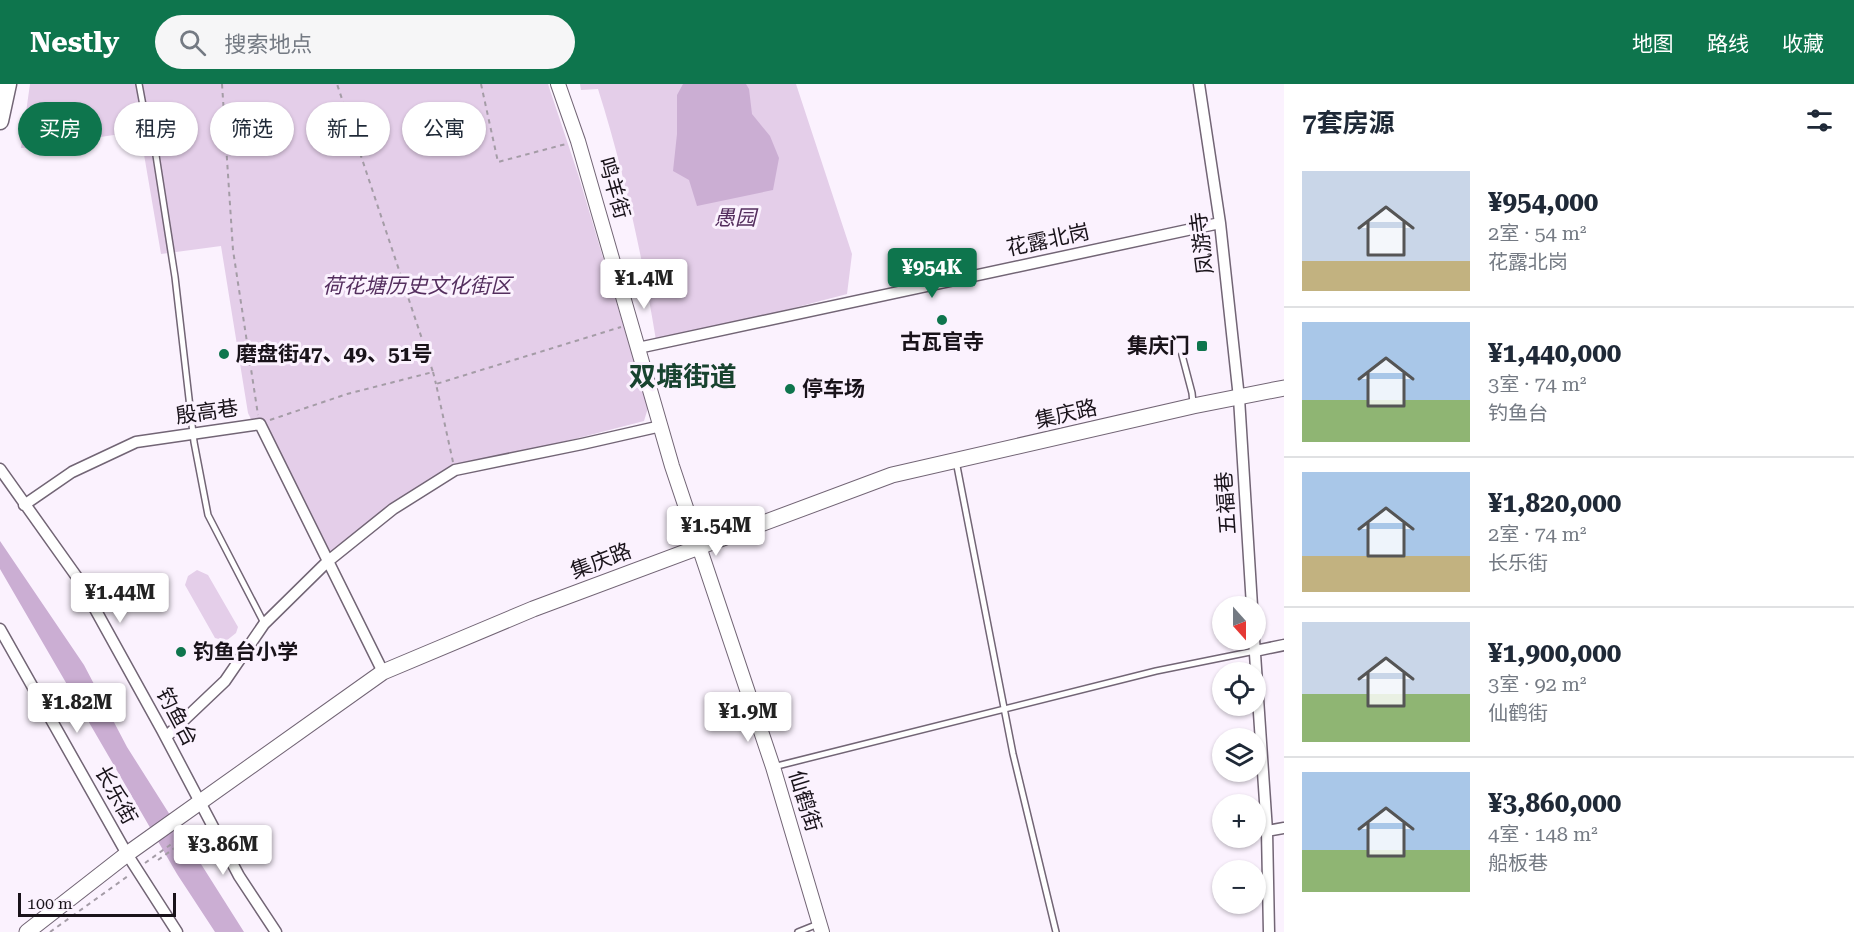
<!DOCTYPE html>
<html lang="zh">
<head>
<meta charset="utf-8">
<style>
	body { margin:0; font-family:"Roboto Serif","Noto Sans SC",serif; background:#f6f6f7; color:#1f2937; height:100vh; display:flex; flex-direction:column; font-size:22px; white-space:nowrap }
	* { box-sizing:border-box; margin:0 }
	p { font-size:20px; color:#747a83 }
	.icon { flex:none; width:33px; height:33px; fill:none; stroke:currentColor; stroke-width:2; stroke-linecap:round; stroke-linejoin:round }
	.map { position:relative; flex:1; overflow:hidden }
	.panel { display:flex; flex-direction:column; background:#fff; width:570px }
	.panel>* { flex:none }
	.banner { position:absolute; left:18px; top:18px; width:570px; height:54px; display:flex; gap:12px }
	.needle { width:39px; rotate:159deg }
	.buttons { position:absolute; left:1212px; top:512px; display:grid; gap:12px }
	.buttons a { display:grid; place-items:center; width:54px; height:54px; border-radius:50%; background:#fff; box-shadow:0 2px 4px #0004; font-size:30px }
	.scale { position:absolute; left:18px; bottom:15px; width:158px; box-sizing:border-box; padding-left:6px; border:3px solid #19131a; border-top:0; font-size:16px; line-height:21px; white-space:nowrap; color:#19131a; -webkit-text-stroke:4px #fbf2fe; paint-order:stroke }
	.price { position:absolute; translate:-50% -51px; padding:0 14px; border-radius:6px; background:#fff; color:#222; font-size:20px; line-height:39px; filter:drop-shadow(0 2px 3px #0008) }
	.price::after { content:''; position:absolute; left:50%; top:36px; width:18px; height:14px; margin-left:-9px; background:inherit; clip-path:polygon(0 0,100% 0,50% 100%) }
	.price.on { background:#0e754d; color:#fff }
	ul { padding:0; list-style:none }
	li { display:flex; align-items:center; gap:18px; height:150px; padding:0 18px }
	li+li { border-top:2px solid #e0e1e3 }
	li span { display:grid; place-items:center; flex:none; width:168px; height:120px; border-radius:0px; color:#555 }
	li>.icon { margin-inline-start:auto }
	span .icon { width:72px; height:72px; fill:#fffc; stroke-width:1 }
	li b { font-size:26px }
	h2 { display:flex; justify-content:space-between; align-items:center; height:72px; padding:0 18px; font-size:26px }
	.chip { padding:0 21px; border-radius:27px; background:#fff; box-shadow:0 2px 4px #0004; font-size:21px; line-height:54px }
	.chip.on { background:#0e754d; color:#fff }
	header { display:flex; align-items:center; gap:36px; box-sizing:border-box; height:84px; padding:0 30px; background:#0e754d; color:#fff }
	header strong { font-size:28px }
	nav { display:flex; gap:33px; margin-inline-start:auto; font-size:21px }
	.search { width:420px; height:54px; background:#f6f6f7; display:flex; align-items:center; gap:15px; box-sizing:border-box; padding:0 21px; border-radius:33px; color:#747a83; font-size:22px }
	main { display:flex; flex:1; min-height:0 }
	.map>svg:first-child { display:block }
</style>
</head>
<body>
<header>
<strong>Nestly</strong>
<div class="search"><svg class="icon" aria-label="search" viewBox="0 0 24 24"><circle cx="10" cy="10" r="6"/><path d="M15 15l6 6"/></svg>搜索地点</div>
<nav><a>地图</a><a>路线</a><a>收藏</a></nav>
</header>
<main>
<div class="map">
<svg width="1284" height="848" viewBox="0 0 1284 848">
	<rect width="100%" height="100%" fill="#fbf2fe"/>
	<!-- green -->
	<path fill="#e4cee9" d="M 30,0 L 548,0 L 578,90 L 648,324 L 644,337 L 455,386 L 320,475 L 248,329 L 221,162 L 161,170 L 140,47 L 94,54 L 90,31 L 61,36 L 58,62 L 21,64 Z
		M 580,0 L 796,0 L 852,170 L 847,210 L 705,247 L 656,256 C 642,171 624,87 598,5 L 581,6 Z
		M 197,486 L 208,491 L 238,543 L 236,549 L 226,557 L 215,554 L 185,501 L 188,492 Z"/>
	<!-- water -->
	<path fill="#cbaed3" d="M 683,0 L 746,0 L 749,5 L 752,30 L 770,52 L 779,74 L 773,106 L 697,122 L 689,96 L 673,87 L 677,50 L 677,11 Z
		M 0,457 L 84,581 L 127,663 L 244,848 L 215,848 L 177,790 L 0,485 Z"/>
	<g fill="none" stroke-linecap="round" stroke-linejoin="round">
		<defs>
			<path id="service" d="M 139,0 L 150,59 L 155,65 L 175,193 L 194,358 L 208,431 L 264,539
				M 1182,271 L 1192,309 L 1193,319
				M 956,377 L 1013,670 L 1056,848
				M 773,683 L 1156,587 L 1255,567
				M 798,848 L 818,840"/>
			<path id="minor" d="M 1199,0 L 1220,139 L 1239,314 L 1252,522
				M 638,264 L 1220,139
				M 0,385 L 79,496 L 162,646 L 239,792 L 276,848
				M 24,421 L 72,388 L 136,358 L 260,340 L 383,588
				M 0,545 L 127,770 L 177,848
				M 1254,555 L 1267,747 L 1269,848
				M 1255,567 L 1284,561
				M 166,653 L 225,597 L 264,540 L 327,478 L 393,425 L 455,386 L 582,360 L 661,342
				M 1267,747 L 1284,744"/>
			<path id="tertiary" d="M 558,0 L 578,57 L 672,382 L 773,683 L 822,848"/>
			<path id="secondary" d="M 27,848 L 127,770 L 383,588 L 533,525 L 892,391 L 1193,322 L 1284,304"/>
			<path id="primary" d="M 0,37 L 8,0"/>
		</defs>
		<!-- service casing -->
		<use href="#service" stroke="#726575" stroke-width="8"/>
		<!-- minor casing -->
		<use href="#minor" stroke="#726575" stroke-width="13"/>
		<!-- tertiary casing -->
		<use href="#tertiary" stroke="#726575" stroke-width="16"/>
		<!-- secondary casing -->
		<use href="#secondary" stroke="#726575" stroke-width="17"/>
		<!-- primary casing -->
		<use href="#primary" stroke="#726575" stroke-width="19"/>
		<!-- path -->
		<path stroke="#a49ca6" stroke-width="2" stroke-dasharray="4.5 4.5" stroke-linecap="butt" d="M 222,0 L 233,166 L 258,331
			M 481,0 L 498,78 L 566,60
			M 433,288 L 436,300
			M 270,336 L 347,310 L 433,288 L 337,0
			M 453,378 L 436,300 L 621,243
			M 158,776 L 194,750
			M 145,779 L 191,746
			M 50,848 L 128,792"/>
		<!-- service -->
		<use href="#service" stroke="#fff" stroke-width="5"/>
		<!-- minor -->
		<use href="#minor" stroke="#fff" stroke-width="10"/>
		<!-- tertiary -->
		<use href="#tertiary" stroke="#fff" stroke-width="14"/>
		<!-- secondary -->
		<use href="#secondary" stroke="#fff" stroke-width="15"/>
		<!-- primary -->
		<use href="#primary" stroke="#fff" stroke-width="16"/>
	</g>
	<!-- markers -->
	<g fill="#0e754d" stroke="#fbf2fe" stroke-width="2">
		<circle cx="942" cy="236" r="6"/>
		<rect x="1196" y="256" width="12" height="12" rx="3"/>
		<circle cx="224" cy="270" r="6"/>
		<circle cx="790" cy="305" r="6"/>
		<circle cx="181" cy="568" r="6"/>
	</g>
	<g text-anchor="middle" stroke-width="6" stroke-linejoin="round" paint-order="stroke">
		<!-- street labels -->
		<g font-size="21" fill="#19131a" stroke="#fbf2fe">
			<text transform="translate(614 104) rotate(74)" y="7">鸣羊街</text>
			<text transform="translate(1048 156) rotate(-12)" y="7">花露北岗</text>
			<text transform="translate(1202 159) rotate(-97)" y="7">凤游寺</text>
			<text transform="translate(207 328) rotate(-8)" y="7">殷高巷</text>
			<text transform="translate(1066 330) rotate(-13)" y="7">集庆路</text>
			<text transform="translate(1226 419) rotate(-94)" y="7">五福巷</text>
			<text transform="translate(601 477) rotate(-21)" y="7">集庆路</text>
			<text transform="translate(177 633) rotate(62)" y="7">钓鱼台</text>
			<text transform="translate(116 711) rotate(61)" y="7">长乐街</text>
			<text transform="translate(805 717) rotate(73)" y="7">仙鹤街</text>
		</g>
		<!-- park labels -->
		<g font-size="21" font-style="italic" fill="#542e5e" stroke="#fbf2fe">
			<text x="735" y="141">愚园</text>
			<text x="417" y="209">荷花塘历史文化街区</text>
		</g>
		<!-- poi labels -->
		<g font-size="21" font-weight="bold" fill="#19131a" stroke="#fbf2fe" text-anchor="start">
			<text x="942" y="265" text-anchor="middle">古瓦官寺</text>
			<text x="1190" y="269" text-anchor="end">集庆门</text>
			<text x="236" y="277">磨盘街47、49、51号</text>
			<text x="802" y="312">停车场</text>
			<text x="193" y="575">钓鱼台小学</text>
		</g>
		<!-- district labels -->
		<g font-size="27" font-weight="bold" fill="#18432f" stroke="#fbf2fe">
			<text x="683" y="302">双塘街道</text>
		</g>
	</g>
</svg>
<div class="buttons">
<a><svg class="needle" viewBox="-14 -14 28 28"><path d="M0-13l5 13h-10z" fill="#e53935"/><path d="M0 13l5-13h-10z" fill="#747a83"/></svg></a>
<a><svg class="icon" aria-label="locate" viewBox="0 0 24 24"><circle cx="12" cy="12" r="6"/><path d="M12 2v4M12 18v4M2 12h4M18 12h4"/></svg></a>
<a><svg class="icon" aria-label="layers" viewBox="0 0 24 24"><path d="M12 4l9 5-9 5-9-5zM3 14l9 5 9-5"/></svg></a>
<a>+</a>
<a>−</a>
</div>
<div class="scale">100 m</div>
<b class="price on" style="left:932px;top:215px">¥954K</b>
<b class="price" style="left:644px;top:226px">¥1.4M</b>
<b class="price" style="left:716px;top:473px">¥1.54M</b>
<b class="price" style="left:120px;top:540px">¥1.44M</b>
<b class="price" style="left:77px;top:650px">¥1.82M</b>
<b class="price" style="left:748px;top:659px">¥1.9M</b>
<b class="price" style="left:223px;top:792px">¥3.86M</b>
<div class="banner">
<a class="chip on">买房</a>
<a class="chip">租房</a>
<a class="chip">筛选</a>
<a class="chip">新上</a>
<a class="chip">公寓</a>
</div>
</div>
<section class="panel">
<h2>7套房源<svg class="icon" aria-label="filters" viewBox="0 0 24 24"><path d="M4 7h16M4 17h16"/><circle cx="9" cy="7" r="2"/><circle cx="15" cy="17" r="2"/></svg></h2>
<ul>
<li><span style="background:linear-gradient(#c9d6e8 75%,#c2b280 0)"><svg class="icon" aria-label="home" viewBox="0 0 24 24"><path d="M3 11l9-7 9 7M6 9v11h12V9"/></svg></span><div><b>¥954,000</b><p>2室 · 54 m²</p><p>花露北岗</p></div></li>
<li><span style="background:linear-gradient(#a9c7e8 65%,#8fb573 0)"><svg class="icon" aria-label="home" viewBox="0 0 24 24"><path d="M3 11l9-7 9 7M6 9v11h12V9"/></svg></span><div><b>¥1,440,000</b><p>3室 · 74 m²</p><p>钓鱼台</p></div></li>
<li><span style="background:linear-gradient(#a9c7e8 70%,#c2b280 0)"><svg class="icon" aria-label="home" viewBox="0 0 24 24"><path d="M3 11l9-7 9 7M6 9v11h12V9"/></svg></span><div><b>¥1,820,000</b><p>2室 · 74 m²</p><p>长乐街</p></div></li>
<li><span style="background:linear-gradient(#c9d6e8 60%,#8fb573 0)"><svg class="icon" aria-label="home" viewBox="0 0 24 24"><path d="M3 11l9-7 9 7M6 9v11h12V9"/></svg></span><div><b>¥1,900,000</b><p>3室 · 92 m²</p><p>仙鹤街</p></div></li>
<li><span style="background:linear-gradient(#a9c7e8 65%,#8fb573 0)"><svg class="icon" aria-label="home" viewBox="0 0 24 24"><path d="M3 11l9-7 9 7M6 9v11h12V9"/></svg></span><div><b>¥3,860,000</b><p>4室 · 148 m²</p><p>船板巷</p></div></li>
</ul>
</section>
</main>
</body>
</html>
